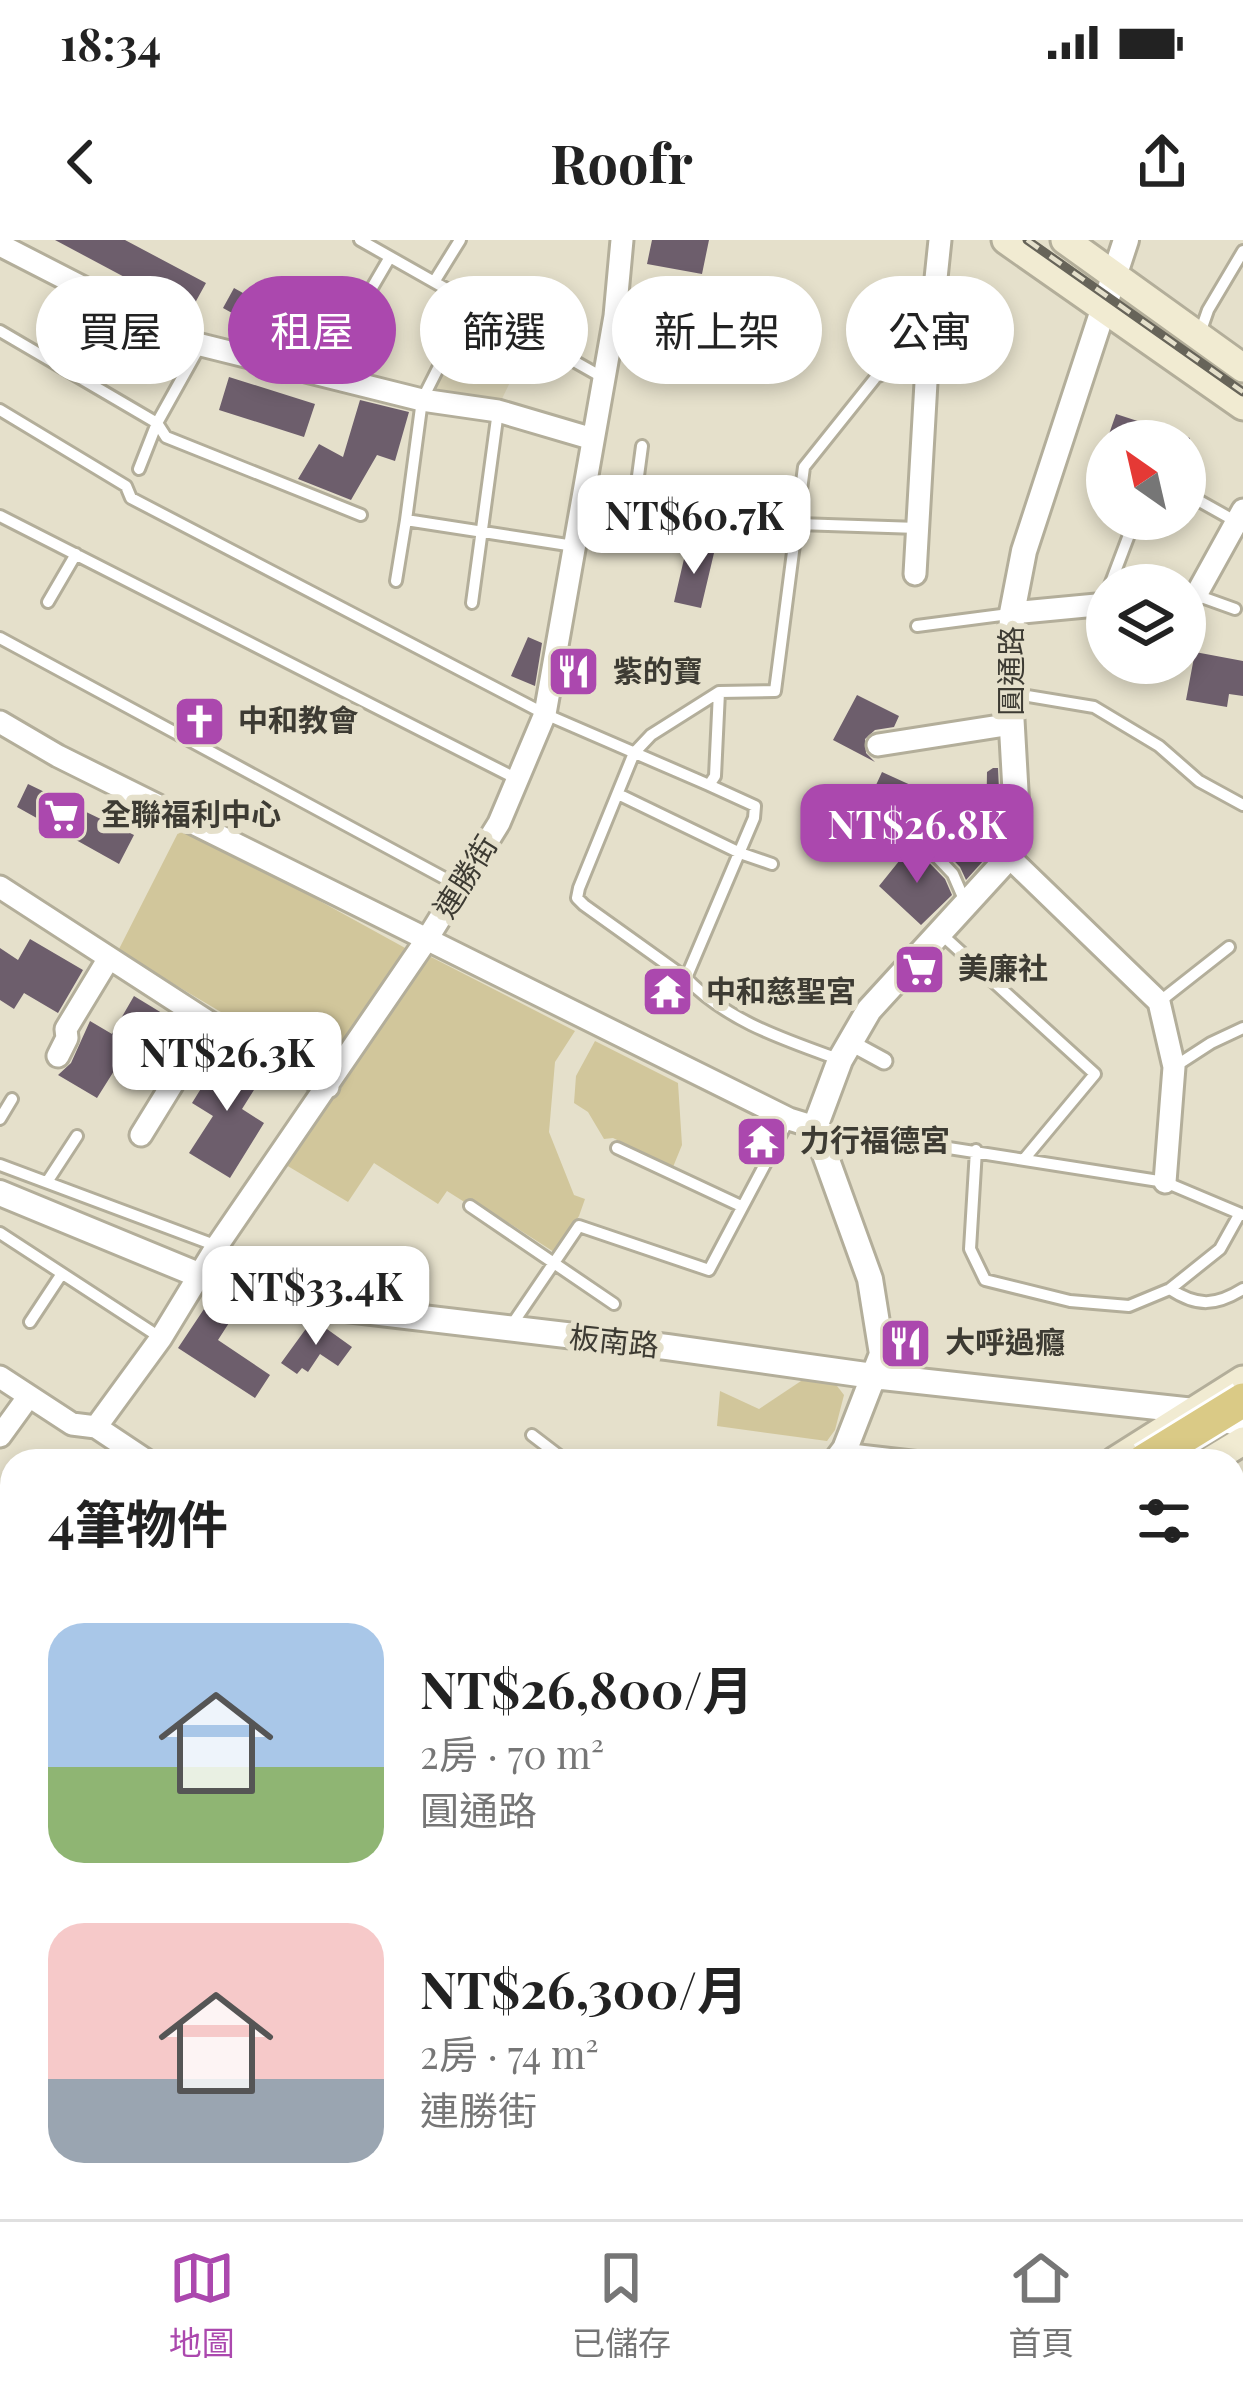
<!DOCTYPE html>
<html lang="zh-TW">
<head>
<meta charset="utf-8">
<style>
	body { margin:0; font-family:"Playfair Display","Noto Sans TC",serif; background:#f6f6f6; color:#222; height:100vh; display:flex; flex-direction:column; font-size:45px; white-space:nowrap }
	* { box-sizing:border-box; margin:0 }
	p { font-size:39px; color:#767676 }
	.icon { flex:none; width:66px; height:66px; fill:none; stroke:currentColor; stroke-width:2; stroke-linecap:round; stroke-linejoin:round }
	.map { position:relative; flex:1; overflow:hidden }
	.side { position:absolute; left:0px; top:1209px; width:1245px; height:771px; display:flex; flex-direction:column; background:#fff; border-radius:36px 36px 0 0; box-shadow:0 6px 18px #0003 }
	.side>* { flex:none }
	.top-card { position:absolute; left:36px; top:36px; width:1173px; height:108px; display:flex; gap:24px }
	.needle { width:78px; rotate:326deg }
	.tools { position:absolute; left:1086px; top:180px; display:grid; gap:24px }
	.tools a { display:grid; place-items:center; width:120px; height:120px; border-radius:50%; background:#fff; box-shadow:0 6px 18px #0003; font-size:60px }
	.price { position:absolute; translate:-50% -102px; padding:0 27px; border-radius:24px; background:#fff; color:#222; font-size:39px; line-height:78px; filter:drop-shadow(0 3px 6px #0008) }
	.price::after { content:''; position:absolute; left:50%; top:72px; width:36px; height:27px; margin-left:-18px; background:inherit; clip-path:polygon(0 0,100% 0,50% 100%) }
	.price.selected { background:#ab48ae; color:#fff }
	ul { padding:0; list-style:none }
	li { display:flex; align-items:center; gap:36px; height:300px; padding:0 48px }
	li span { display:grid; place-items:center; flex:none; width:336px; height:240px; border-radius:36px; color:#555 }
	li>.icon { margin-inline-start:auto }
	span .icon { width:144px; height:144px; fill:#fffc; stroke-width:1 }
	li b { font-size:51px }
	h2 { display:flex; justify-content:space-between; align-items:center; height:144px; padding:0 48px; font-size:51px }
	.pill { padding:0 42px; border-radius:54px; background:#fff; box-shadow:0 6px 18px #0003; font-size:42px; line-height:108px }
	.pill.selected { background:#ab48ae; color:#fff }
	.status { display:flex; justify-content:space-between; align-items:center; height:84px; padding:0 60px; background:#fff; direction:ltr }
	.status svg { height:33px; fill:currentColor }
	header { display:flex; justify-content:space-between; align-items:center; height:156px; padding:0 48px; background:#fff; font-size:54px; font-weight:700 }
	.menu { display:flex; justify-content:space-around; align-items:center; height:168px; border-top:3px solid #e0e0e0; background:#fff; font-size:33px; color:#767676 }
	.menu a { display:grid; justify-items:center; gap:6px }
	.menu .selected { color:#ab48ae }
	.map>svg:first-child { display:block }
</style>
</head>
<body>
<div class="status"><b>18:34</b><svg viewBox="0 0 49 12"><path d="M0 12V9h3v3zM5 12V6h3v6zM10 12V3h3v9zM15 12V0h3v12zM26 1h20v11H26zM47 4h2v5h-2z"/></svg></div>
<header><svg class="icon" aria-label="back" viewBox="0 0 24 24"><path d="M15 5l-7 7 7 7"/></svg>Roofr<svg class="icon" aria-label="share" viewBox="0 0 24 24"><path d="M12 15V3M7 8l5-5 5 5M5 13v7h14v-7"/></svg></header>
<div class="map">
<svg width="1243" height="1979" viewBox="0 0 1243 1979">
	<rect width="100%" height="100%" fill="#e5e0cb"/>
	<!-- built -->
	<path fill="#dbd4b7" d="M 454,104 L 515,132 L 499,165 L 431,147 Z
		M 224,1968 L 458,1968 L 465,1979 L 209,1979 Z"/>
	<!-- green -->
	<path fill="#d1c69b" d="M 182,585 L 407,709 L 333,825 L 324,829 L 312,826 L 118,711 Z
		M 431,717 L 575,791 L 555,822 L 549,892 L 574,955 L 585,959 L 579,976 L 554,1012 L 470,958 L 466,963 L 447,951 L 438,964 L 374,923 L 348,962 L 286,925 L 425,719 Z
		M 595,801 L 678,843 L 682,905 L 673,927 L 613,898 L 604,899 L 588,872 L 574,863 L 576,836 Z
		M 804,1139 L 834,1142 L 844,1155 L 835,1190 L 827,1201 L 717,1186 L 720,1151 L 759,1169 Z"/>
	<!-- forest -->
	<path fill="#b8a868" d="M 1243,1710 L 1243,1979 L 1082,1979 L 1077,1968 L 1233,1968 L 1233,1716 Z"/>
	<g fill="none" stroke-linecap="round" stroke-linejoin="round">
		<!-- canal -->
		<path stroke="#c1b171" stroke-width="18" d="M 0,1633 L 5,1641 L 10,1704 L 0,1771"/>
	</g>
	<!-- building -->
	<path fill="#6d5e6c" d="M 55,0 L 125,0 L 206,43 L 190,72 Z
		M 652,0 L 709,0 L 702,34 L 647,24 Z
		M 234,48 L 272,69 L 261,89 L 223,68 Z
		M 66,60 L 161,111 L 143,144 L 48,94 Z
		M 229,137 L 315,164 L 304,197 L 219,170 Z
		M 360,160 L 409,172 L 395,221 L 377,215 L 351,260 L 298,239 L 319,204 L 343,217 Z
		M 1116,174 L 1190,198 L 1190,201 L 1115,201 L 1117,196 L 1109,194 Z
		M 726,247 L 760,255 L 747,305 L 714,297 Z
		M 687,306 L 714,313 L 701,368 L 674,362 Z
		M 528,397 L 542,403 L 535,446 L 511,436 Z
		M 1195,412 L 1243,421 L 1243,456 L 1229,454 L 1227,467 L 1186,460 Z
		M 857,455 L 899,476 L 894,487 L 875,490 L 865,499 L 866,513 L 875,522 L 833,500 Z
		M 993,528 L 998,528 L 1001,592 L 986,594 L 987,532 Z
		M 882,532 L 915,547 L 893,595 L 860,580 Z
		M 28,544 L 134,595 L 119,624 L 17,567 Z
		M 949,570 L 992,611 L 966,640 L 960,627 L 927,593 Z
		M 912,605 L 945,639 L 952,655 L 921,685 L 879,646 Z
		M 30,699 L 83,730 L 58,773 L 24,753 L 14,769 L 0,760 L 0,708 L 18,720 Z
		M 134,756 L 175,781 L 141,836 L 119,823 L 97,858 L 58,835 L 71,823 L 90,781 L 112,794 Z
		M 225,810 L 264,834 L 242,869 L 264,883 L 230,938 L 189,913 L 213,876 L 192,863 Z
		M 212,1057 L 236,1072 L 218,1100 L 270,1135 L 255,1158 L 178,1108 Z
		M 313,1079 L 352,1107 L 338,1126 L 320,1114 L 308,1132 L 302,1128 L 297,1134 L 281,1123 Z"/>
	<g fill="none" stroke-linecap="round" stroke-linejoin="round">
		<defs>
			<path id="service" d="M 360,0 L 602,137
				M 434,42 L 460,0
				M 471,63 L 422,160 L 406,280 L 574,306
				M 616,76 L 678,89
				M 0,91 L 157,183 L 166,197 L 361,275
				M 1200,93 L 1208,70 L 1243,11
				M 345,94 L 390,17
				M 0,170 L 126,246 L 131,258 L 545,474 L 709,545 L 715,536 L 719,452
				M 139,229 L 157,183 L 201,104
				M 586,243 L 636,251 L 642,206
				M 1187,254 L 1235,281
				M 0,276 L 517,539
				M 798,284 L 918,288
				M 396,341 L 406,280
				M 1110,345 L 1135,279
				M 1196,355 L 1235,369
				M 48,362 L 76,314
				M 472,363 L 498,171
				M 917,386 L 1009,374
				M 0,398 L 459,646
				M 1010,453 L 1094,467 L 1159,506 L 1199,541 L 1243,565
				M 709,545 L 755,566 L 754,578 L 686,738 C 727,781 783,799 838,819
				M 618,554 L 740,613 L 772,624
				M 920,599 L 953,634 L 966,664
				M 940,693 L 1095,834 L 1025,918
				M 686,738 L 584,665 L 577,658 L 579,648 L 634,513 L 651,495 L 719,452 L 775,451 L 804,227 L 876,137 L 905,123 L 927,125
				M 1159,762 L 1229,707
				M 1174,827 L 1211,803 L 1243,788
				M 0,879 L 12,859
				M 815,887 L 1165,942 L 1243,975
				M 617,908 L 741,966
				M 976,910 L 970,1009 L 985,1040 L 1070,1061 L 1129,1066 L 1170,1049 L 1220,1009 L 1239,975
				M 0,925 L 217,1006
				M 47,942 L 77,896
				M 470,966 L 614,1064
				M 0,993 L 161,1098
				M 1170,1049 C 1197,1067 1216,1066 1243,1049
				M 30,1082 L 61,1035
				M 511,1086 L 579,986 L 709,1030 L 789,879
				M 532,1195 L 566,1221
				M 847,1209 L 951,1221
				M 0,1332 L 12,1343
				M 1233,1366 L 1243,1369
				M 1233,1512 L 1243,1510
				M 0,1569 L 12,1589
				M 270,1968 L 274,1979
				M 441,1968 L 448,1979
				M 568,1968 L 590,1973 L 630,1968
				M 877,1968 L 879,1979
				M 975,1968 L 980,1979
				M 324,1979 L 340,1968"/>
			<path id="pedestrian" d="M 849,802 L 884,821"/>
			<path id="minor" d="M 0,5 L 189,102 L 422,160 L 498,171 L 593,199
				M 915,334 L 927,125 L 940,0
				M 1185,356 L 1196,355 L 1243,270
				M 1012,373 L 1107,364
				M 0,482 L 58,516 L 789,879 L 815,887
				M 878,505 L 1012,484
				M 1009,617 L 1159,762 L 1174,827 L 1165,942
				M 0,647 L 210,783 L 328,847
				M 58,816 L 67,798 L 66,789 L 109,718
				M 141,895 L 210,783
				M 0,1137 L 72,1184 L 96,1187 L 161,1098 L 217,1006 L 427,699 L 499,583 L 545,474 L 615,76 L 622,0
				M 96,1187 L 147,1221
				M 0,1196 L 29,1156"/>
			<path id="tertiary" d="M 0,953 L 201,1036 L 338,1068 L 667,1107 L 873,1136 L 1194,1171 L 1243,1185
				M 836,1221 L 845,1209 L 882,1114 L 870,1039 L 815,887 L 840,820 L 869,770 L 1009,617 L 1018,595 L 1010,453 L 1012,373 L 1024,311 L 1126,0
				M 686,1968 L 687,1979"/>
			<path id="secondary" d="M 1006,0 L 1243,166
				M 1065,0 L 1243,128
				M 1115,1221 L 1243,1140
				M 1210,1221 L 1243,1201
				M 0,1870 L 12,1862
				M 0,1940 L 12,1934"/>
			<path id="trunk" d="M 0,1897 L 12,1889
				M 0,1972 L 12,1951"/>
		</defs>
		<!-- service casing -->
		<use href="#service" stroke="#b3ae9a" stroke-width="16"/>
		<!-- pedestrian casing -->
		<use href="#pedestrian" stroke="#b3ae9a" stroke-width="21"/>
		<!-- minor casing -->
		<use href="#minor" stroke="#b3ae9a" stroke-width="27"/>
		<!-- tertiary casing -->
		<use href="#tertiary" stroke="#b3ae9a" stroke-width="30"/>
		<!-- secondary casing -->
		<use href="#secondary" stroke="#b3ae9a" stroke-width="33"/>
		<!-- trunk casing -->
		<use href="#trunk" stroke="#fff" stroke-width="39"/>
		<!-- service -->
		<use href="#service" stroke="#fff" stroke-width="10"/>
		<!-- pedestrian -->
		<use href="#pedestrian" stroke="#fff" stroke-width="15"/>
		<!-- minor -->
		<use href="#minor" stroke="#fff" stroke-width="21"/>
		<!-- tertiary -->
		<use href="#tertiary" stroke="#fff" stroke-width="24"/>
		<!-- secondary -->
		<use href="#secondary" stroke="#f1ebd2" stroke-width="27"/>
		<!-- trunk -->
		<use href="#trunk" stroke="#daca86" stroke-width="33"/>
		<defs>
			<path id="rail" d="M 1027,0 L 1243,152"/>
		</defs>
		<!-- rail casing -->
		<use href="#rail" stroke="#676459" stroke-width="9"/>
		<!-- rail -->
		<use href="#rail" stroke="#e5e0cb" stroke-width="4.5" stroke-dasharray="14" stroke-linecap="butt"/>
		<defs>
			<path id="trunk-bridge" d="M 1144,1221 L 1243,1160"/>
		</defs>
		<!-- trunk-bridge casing -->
		<use href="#trunk-bridge" stroke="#fff" stroke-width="39" stroke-linecap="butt"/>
		<!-- trunk-bridge -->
		<use href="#trunk-bridge" stroke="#daca86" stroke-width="33"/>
	</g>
	<!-- icons -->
	<defs>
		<symbol id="restaurant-square" viewBox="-11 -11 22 22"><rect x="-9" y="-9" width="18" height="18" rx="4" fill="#ab48ae" stroke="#e5e0cb"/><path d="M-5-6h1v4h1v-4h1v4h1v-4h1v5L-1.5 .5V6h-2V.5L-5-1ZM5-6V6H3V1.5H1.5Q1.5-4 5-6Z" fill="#fff"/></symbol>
		<symbol id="church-square" viewBox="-11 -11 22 22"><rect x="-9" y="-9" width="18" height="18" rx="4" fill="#ab48ae" stroke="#e5e0cb"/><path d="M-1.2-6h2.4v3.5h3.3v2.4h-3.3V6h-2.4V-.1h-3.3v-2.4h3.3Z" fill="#fff"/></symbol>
		<symbol id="supermarket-square" viewBox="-11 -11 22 22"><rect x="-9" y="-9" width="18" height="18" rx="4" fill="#ab48ae" stroke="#e5e0cb"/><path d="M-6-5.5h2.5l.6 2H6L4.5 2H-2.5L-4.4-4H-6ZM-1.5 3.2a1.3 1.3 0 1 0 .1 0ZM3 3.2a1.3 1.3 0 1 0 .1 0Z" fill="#fff"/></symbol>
		<symbol id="temple-square" viewBox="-11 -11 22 22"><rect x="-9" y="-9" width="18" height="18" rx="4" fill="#ab48ae" stroke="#e5e0cb"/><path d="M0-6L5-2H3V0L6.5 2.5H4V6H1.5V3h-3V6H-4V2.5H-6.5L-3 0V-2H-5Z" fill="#fff"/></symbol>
	</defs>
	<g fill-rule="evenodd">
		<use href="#restaurant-square" x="544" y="402" width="59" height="59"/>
		<use href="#church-square" x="170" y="452" width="59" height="59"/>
		<use href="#supermarket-square" x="32" y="546" width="59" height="59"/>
		<use href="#supermarket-square" x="890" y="700" width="59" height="59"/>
		<use href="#temple-square" x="638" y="722" width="59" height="59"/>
		<use href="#temple-square" x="732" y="872" width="59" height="59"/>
		<use href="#restaurant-square" x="876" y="1074" width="59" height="59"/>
	</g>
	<g text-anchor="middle" stroke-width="12" stroke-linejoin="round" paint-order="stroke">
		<!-- street labels -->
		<g font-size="30" fill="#3d3b33" stroke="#e5e0cb">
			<text transform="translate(1012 431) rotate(-90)" y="10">圓通路</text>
			<text transform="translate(466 637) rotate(-58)" y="10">連勝街</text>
			<text transform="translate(614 1102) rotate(6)" y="10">板南路</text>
		</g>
		<!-- poi labels -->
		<g font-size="30" font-weight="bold" fill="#3d3b33" stroke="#e5e0cb" text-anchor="start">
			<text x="613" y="442">紫的寶</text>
			<text x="238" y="491">中和教會</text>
			<text x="101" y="585">全聯福利中心</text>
			<text x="958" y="739">美廉社</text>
			<text x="706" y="762">中和慈聖宮</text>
			<text x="800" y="911">力行福德宮</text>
			<text x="945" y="1113">大呼過癮</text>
		</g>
	</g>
</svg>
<div class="tools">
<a><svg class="needle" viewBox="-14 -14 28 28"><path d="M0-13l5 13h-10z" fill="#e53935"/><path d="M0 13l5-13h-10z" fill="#767676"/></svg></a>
<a><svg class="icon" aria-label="layers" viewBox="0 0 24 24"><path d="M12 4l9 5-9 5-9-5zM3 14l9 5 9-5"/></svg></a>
</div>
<b class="price" style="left:694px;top:337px">NT$60.7K</b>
<b class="price selected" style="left:917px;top:646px">NT$26.8K</b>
<b class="price" style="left:227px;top:874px">NT$26.3K</b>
<b class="price" style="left:316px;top:1108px">NT$33.4K</b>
<div class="top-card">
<a class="pill">買屋</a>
<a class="pill selected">租屋</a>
<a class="pill">篩選</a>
<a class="pill">新上架</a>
<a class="pill">公寓</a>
</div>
<section class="side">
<h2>4筆物件<svg class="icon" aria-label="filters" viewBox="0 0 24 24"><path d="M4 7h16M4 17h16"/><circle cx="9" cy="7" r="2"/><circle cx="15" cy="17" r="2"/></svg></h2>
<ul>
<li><span style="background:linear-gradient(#a9c7e8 60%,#8fb573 0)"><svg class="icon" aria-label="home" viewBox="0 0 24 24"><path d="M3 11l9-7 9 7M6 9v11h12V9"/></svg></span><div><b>NT$26,800/月</b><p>2房 · 70 m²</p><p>圓通路</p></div></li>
<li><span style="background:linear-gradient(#f6c9c9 65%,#9aa5b1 0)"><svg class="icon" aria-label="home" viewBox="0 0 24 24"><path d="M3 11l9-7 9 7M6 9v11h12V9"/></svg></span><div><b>NT$26,300/月</b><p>2房 · 74 m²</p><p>連勝街</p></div></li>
</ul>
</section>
</div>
<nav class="menu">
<a class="selected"><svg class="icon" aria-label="map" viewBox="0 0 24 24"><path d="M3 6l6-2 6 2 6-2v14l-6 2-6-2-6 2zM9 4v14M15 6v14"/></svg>地圖</a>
<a><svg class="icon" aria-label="saved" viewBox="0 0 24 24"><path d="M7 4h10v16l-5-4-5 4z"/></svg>已儲存</a>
<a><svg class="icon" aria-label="home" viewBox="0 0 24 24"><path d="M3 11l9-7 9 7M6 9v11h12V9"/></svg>首頁</a>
</nav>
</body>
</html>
